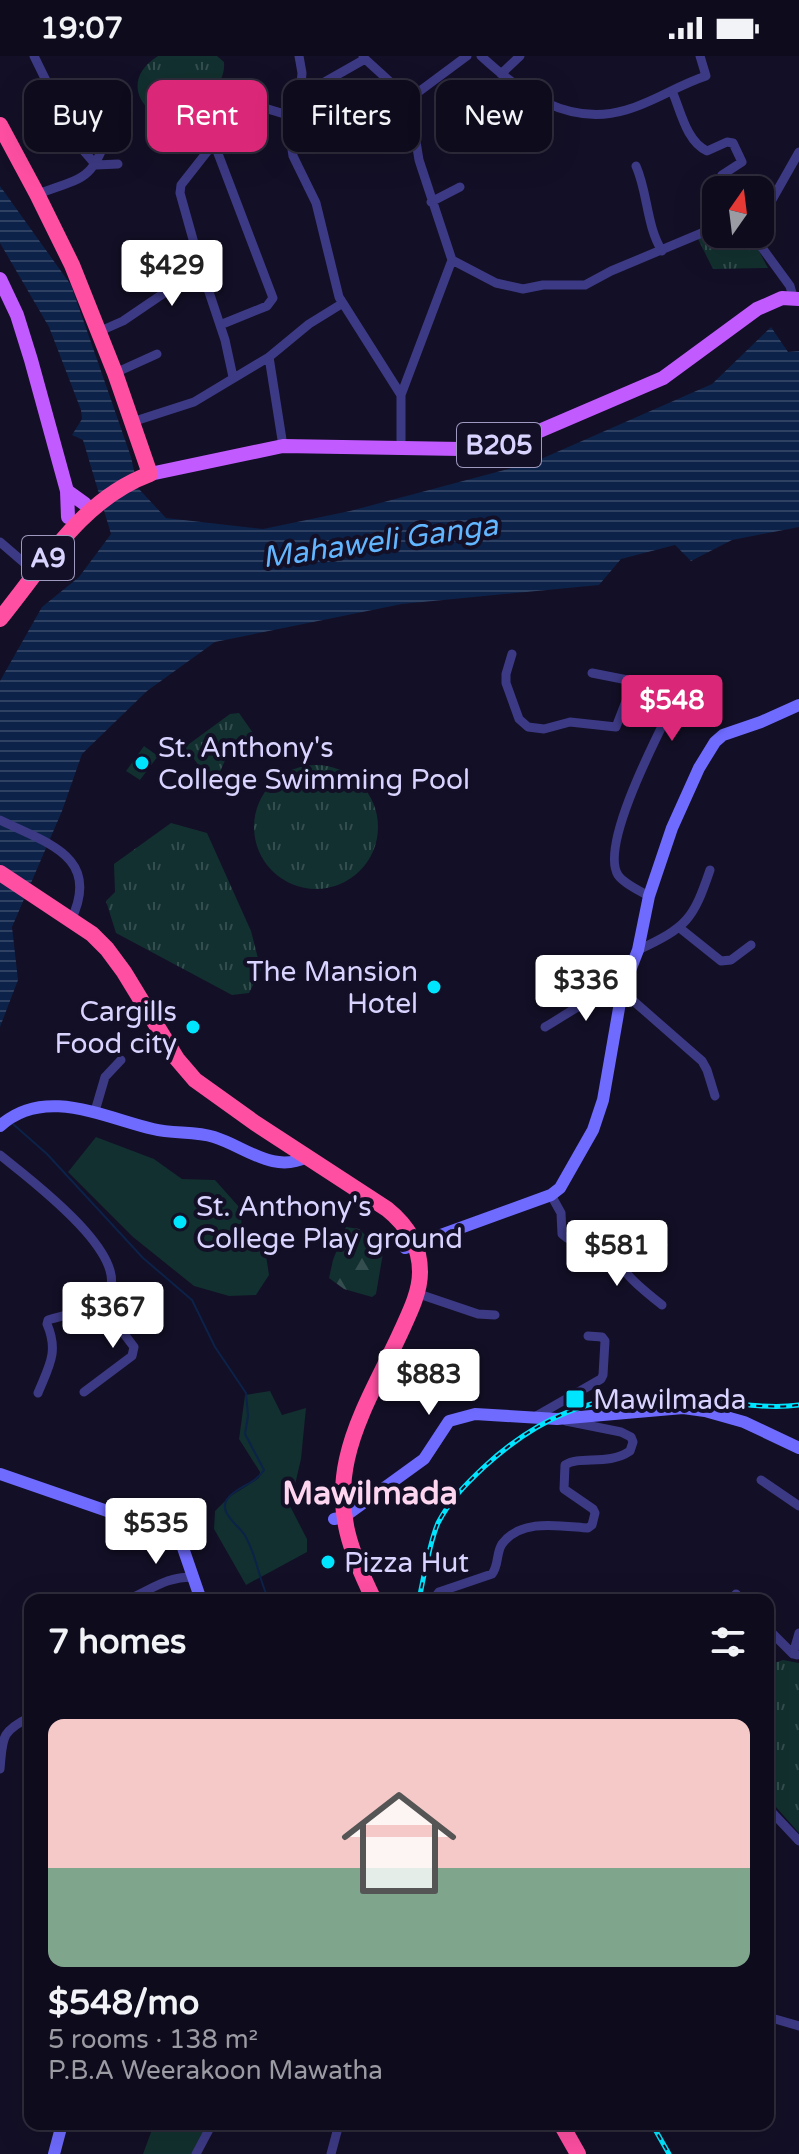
<!DOCTYPE html>
<html lang="en">
<head>
<meta charset="utf-8">
<style>
	body { margin:0; font-family:"Varela Round",sans-serif; background:#1c1929; color:#f1f3f6; height:100vh; display:flex; flex-direction:column; font-size:30px; white-space:nowrap }
	* { box-sizing:border-box; margin:0 }
	p { font-size:26px; color:#9b9ba3 }
	.icon { flex:none; width:44px; height:44px; fill:none; stroke:currentColor; stroke-width:2; stroke-linecap:round; stroke-linejoin:round }
	.map { position:relative; flex:1; overflow:hidden }
	.details { position:absolute; left:24px; top:1538px; width:750px; height:536px; display:flex; flex-direction:column; background:#0e0b1c; border-radius:16px; box-shadow:0 8px 32px #0002,0 0 0 2px #2e2b3b }
	.details>* { flex:none }
	.hud { position:absolute; left:24px; top:24px; width:752px; height:72px; display:flex; gap:16px }
	.needle { width:52px; rotate:14deg }
	.tools { position:absolute; left:702px; top:120px; display:grid; gap:16px }
	.tools a { display:grid; place-items:center; width:72px; height:72px; border-radius:16px; background:#0e0b1c; box-shadow:0 8px 32px #0002,0 0 0 2px #2e2b3b; font-size:40px }
	.price { position:absolute; translate:-50% -68px; padding:0 18px; border-radius:8px; background:#fff; color:#222; font-size:26px; line-height:52px; filter:drop-shadow(0 2px 4px #0008) }
	.price::after { content:''; position:absolute; left:50%; top:48px; width:24px; height:18px; margin-left:-12px; background:inherit; clip-path:polygon(0 0,100% 0,50% 100%) }
	.price.selected { background:#db2777; color:#fff }
	ul { padding:0; list-style:none }
	li { display:grid; align-content:center; gap:16px; height:424px; padding:0 24px }
	li span { display:grid; place-items:center; height:248px; border-radius:16px; color:#555 }
	li>.icon { margin-inline-start:auto }
	span .icon { width:144px; height:144px; fill:#fffc; stroke-width:1 }
	li b { font-size:34px }
	h2 { display:flex; justify-content:space-between; align-items:center; height:96px; padding:0 24px; font-size:34px }
	.tag { padding:0 28px; border-radius:16px; background:#0e0b1c; box-shadow:0 8px 32px #0002,0 0 0 2px #2e2b3b; font-size:28px; line-height:72px }
	.tag.selected { background:#db2777; color:#fff }
	.status { display:flex; justify-content:space-between; align-items:center; height:56px; padding:0 40px; background:#0e0b1c; direction:ltr }
	.status svg { height:22px; fill:currentColor }
	.map>svg:first-child { display:block }
</style>
</head>
<body>
<div class="status"><b>19:07</b><svg viewBox="0 0 49 12"><path d="M0 12V9h3v3zM5 12V6h3v6zM10 12V3h3v9zM15 12V0h3v12zM26 1h20v11H26zM47 4h2v5h-2z"/></svg></div>
<div class="map">
<svg width="799" height="2098" viewBox="0 0 799 2098">
	<defs>
		<pattern id="forest-firs" width="22" height="20" patternUnits="userSpaceOnUse" patternTransform="scale(2)"><rect width="22" height="20" fill="#12302f"/><path d="M5 1l3.5 6h-7zM16 11l3.5 6h-7z" fill="#344d4e"/></pattern>
		<pattern id="park-tufts" width="24" height="20" patternUnits="userSpaceOnUse" patternTransform="scale(2)"><rect width="24" height="20" fill="#12302f"/><path d="M3 7l-1-3M5 7V3M7 7l1-3M15 17l-1-3M17 17v-4M19 17l1-3" fill="none" stroke="#344d4e"/></pattern>
		<pattern id="water-rules" width="6" height="5" patternUnits="userSpaceOnUse" patternTransform="scale(2)"><rect width="6" height="5" fill="#0c2248"/><path d="M0 2.5h6" fill="none" stroke="#2f4163"/></pattern>
	</defs>
	<rect width="100%" height="100%" fill="#130f26"/>
	<!-- green -->
	<path fill="#12302f" d="M 144,690 L 158,700 L 140,724 L 126,715 Z
		M 96,1081 L 154,1103 L 182,1123 L 215,1124 L 240,1152 L 243,1182 L 266,1199 L 269,1219 L 256,1239 L 229,1240 L 194,1230 L 133,1181 L 68,1116 Z
		M 270,1335 L 282,1359 L 306,1352 L 301,1403 L 290,1450 L 307,1483 L 307,1496 L 246,1529 L 214,1473 L 215,1455 L 229,1441 L 259,1422 L 260,1416 L 239,1383 L 245,1339 Z
		M 154,2068 L 213,2068 L 194,2098 L 143,2098 Z"/>
	<!-- forest -->
	<path fill="url(#forest-firs)" d="M 346,1171 L 359,1173 L 383,1197 L 376,1238 L 372,1241 L 344,1233 L 329,1222 L 333,1204 Z"/>
	<!-- park -->
	<path fill="url(#park-tufts)" d="M 158,0 L 217,0 L 224,6 C 225,18 220,28 211,36 L 201,34 L 180,65 C 141,63 119,24 158,0 Z
		M 716,173 L 716,178 L 750,178 L 768,212 L 713,213 L 696,179 Z
		M 239,657 L 260,687 L 236,702 L 227,700 L 219,718 L 209,723 L 185,691 L 230,658 Z
		M254 771a62 62 0 1 1 124 0a62 62 0 1 1-124 0Z
		M 171,767 L 207,777 L 251,875 L 261,914 L 249,937 L 232,939 L 116,877 L 106,845 L 115,836 L 114,808 Z
		M 783,1604 L 799,1607 L 799,1777 L 768,1742 L 768,1609 Z"/>
	<!-- water -->
	<path fill="url(#water-rules)" d="M 0,130 L 71,229 L 131,401 L 138,432 L 166,462 L 263,473 L 350,455 L 534,406 L 712,328 L 771,271 L 788,296 L 799,295 L 799,471 L 732,484 L 691,505 L 675,489 L 621,503 L 599,529 L 402,548 L 215,586 L 147,635 L 82,698 L 62,755 L 12,871 L 18,924 L 0,971 L 0,625 L 42,551 L 79,521 L 111,478 L 83,384 L 72,379 L 82,363 L 81,354 L 49,271 L 0,187 Z"/>
	<g fill="none" stroke-linecap="round" stroke-linejoin="round">
		<!-- stream -->
		<path stroke="#0c2248" stroke-width="2" d="M 13,1068 L 47,1098 L 143,1202 L 192,1244 L 215,1291 L 246,1337 L 248,1360 L 245,1378 L 264,1414 C 255,1428 239,1430 229,1441 C 216,1455 237,1468 244,1478 C 257,1498 258,1523 269,1544"/>
		<!-- street -->
		<path stroke="#3d3a85" stroke-width="9" d="M 34,0 L 76,86 L 96,109 L 118,108
			M 299,0 L 302,17 L 300,40
			M 363,0 L 365,3 L 300,40 L 289,64 L 290,80 L 293,100 L 316,147 L 339,241 L 401,339 L 401,392
			M 481,0 C 521,37 569,71 626,54 C 654,46 678,29 706,20 L 700,0
			M 365,3 L 409,43 L 419,104 L 452,204 L 401,339
			M 501,18 L 520,0
			M 672,35 C 681,55 686,85 707,95 L 727,86 L 733,87 L 742,106 L 722,119 L 729,134
			M 409,43 L 467,0
			M 214,87 L 233,63 L 255,49 L 291,60
			M 636,110 C 648,137 646,169 662,195
			M 37,138 C 90,120 90,124 111,72
			M 431,146 L 460,131
			M 760,165 L 799,96
			M 752,178 L 790,230 L 793,241
			M 452,204 L 496,227 L 523,233 L 543,229 L 585,229 L 611,215 L 716,171
			M 201,212 L 180,137 L 181,129 L 214,87 L 273,242 L 267,250 L 220,269
			M 98,276 L 123,265 L 201,212 L 225,284 L 233,321
			M 269,301 L 283,390
			M 115,317 L 157,298
			M 132,366 L 194,346 L 269,301 L 309,268 L 343,247
			M 0,486 L 36,517
			M 512,598 L 506,618 L 506,627 L 519,663 L 528,671 L 544,673 L 570,666 L 616,671 L 633,627
			M 592,617 L 668,632 L 675,644 C 660,675 599,789 618,819 C 624,828 640,835 649,840
			M 0,764 C 46,787 102,800 71,864
			M 681,873 L 721,905 L 731,904 L 751,889
			M 638,894 C 687,871 693,864 710,814
			M 545,971 C 567,959 597,934 622,935 L 702,1005 L 707,1014 L 715,1040
			M 95,1055 L 105,1021 L 121,1004
			M 0,1099 C 24,1119 148,1209 101,1245 C 89,1255 64,1259 48,1264 L 47,1268 C 59,1296 49,1310 38,1337
			M 551,1139 L 561,1157 L 562,1178 L 567,1182 L 609,1187 L 663,1189
			M 609,1187 C 621,1217 637,1229 662,1249
			M 416,1237 L 478,1258 L 495,1259
			M 84,1336 L 132,1300 L 134,1291 L 100,1246
			M 533,1362 L 601,1323 L 603,1319 L 605,1285 L 602,1281 L 588,1280
			M 761,1424 L 799,1450
			M 736,1538 L 742,1544
			M 127,1544 C 151,1534 167,1520 194,1521
			M 433,1544 L 439,1536 L 492,1518 C 499,1509 496,1497 502,1488 C 521,1462 560,1470 588,1472 L 592,1469 L 595,1457 L 593,1453 L 564,1433 L 565,1409 C 580,1399 608,1410 630,1395 L 633,1386 L 631,1381 L 621,1376 L 566,1365
			M 768,1573 L 793,1598
			M 797,1599 L 793,1598 L 799,1577
			M 0,1713 C 3,1682 0,1676 30,1661
			M 768,1752 L 799,1785
			M 768,1961 L 799,1970
			M 196,2098 L 212,2068
			M 331,2098 L 339,2068"/>
		<!-- secondary -->
		<path stroke="#6f6bff" stroke-width="12" d="M 0,1070 C 44,1030 103,1061 153,1073 C 173,1078 195,1075 214,1081 C 246,1091 273,1118 307,1101
			M 405,1192 L 551,1139 L 560,1132 L 593,1074 L 603,1044 L 622,935 L 638,894 L 649,840 L 672,772 L 699,712 L 715,686 L 723,679 L 761,666 L 799,649
			M 0,1418 L 162,1474 L 182,1489 L 201,1544
			M 334,1463 L 344,1461 L 424,1403 L 449,1365 L 475,1358 L 557,1363 L 683,1352 L 705,1355 L 744,1366 L 799,1392
			M 54,2098 L 62,2068"/>
		<!-- primary -->
		<path stroke="#c25bff" stroke-width="14" d="M 0,223 L 17,259 L 31,304 L 67,435 L 68,461
			M 150,418 L 283,390 L 461,393 L 509,388 L 663,322 L 757,253 L 782,242 L 799,243
			M 67,435 L 85,448"/>
		<!-- highway -->
		<path stroke="#ff4fa3" stroke-width="16" d="M 0,69 L 37,138 L 72,209 L 115,317 L 150,418 C 82,443 44,509 0,563
			M 0,817 L 92,878 L 107,893 L 124,916 L 177,1003 L 195,1024 L 255,1067 L 387,1153 C 407,1169 420,1190 420,1216 C 420,1238 408,1260 399,1280 C 381,1319 356,1361 347,1403 C 335,1457 351,1497 374,1544
			M 561,2068 L 578,2098"/>
		<defs>
			<path id="rail" d="M 419,1544 C 423,1524 430,1485 438,1467 C 450,1444 465,1429 484,1411 C 536,1363 593,1337 665,1340 C 709,1341 756,1355 799,1349
				M 652,2068 L 669,2098"/>
		</defs>
		<!-- rail casing -->
		<use href="#rail" stroke="#00e5ff" stroke-width="5"/>
		<!-- rail -->
		<use href="#rail" stroke="#130f26" stroke-width="2" stroke-dasharray="6" stroke-linecap="butt"/>
	</g>
	<!-- markers -->
	<g fill="#00e5ff" stroke="#130f26" stroke-width="3">
		<circle cx="142" cy="707" r="8"/>
		<circle cx="434" cy="931" r="8"/>
		<circle cx="193" cy="971" r="8"/>
		<circle cx="180" cy="1166" r="8"/>
		<rect x="565" y="1333" width="20" height="20" rx="4"/>
		<circle cx="328" cy="1506" r="8"/>
	</g>
	<g text-anchor="middle" stroke-width="8" stroke-linejoin="round" paint-order="stroke">
		<!-- shield labels -->
		<g fill="#130f26" stroke="#9e99be" stroke-width="2">
			<rect x="457" y="367" width="84" height="44" rx="6"/>
			<rect x="22" y="480" width="52" height="44" rx="6"/>
		</g>
		<g font-size="26" font-weight="bold" fill="#d9d4ff">
			<text x="499" y="398">B205</text>
			<text x="48" y="511">A9</text>
		</g>
		<!-- poi labels -->
		<g font-size="28" fill="#d9d4ff" stroke="#130f26" text-anchor="start">
			<text x="158" y="701">St. Anthony's<tspan x="158" dy="32">College Swimming Pool</tspan></text>
			<text x="418" y="925" text-anchor="end">The Mansion<tspan x="418" dy="32">Hotel</tspan></text>
			<text x="177" y="965" text-anchor="end">Cargills<tspan x="177" dy="32">Food city</tspan></text>
			<text x="196" y="1160">St. Anthony's<tspan x="196" dy="32">College Play ground</tspan></text>
			<text x="593" y="1353">Mawilmada</text>
			<text x="344" y="1516">Pizza Hut</text>
		</g>
		<!-- water labels -->
		<g font-size="30" font-style="italic" fill="#62b6ff" stroke="#130f26">
			<text transform="translate(380 485) rotate(-8)" y="10">Mahaweli Ganga</text>
		</g>
		<!-- quarter labels -->
		<g font-size="32" font-weight="bold" fill="#ffd6f0" stroke="#130f26">
			<text x="370" y="1448">Mawilmada</text>
		</g>
	</g>
</svg>
<div class="tools">
<a><svg class="needle" viewBox="-14 -14 28 28"><path d="M0-13l5 13h-10z" fill="#e53935"/><path d="M0 13l5-13h-10z" fill="#9b9ba3"/></svg></a>
</div>
<b class="price" style="left:172px;top:252px">$429</b>
<b class="price selected" style="left:672px;top:687px">$548</b>
<b class="price" style="left:586px;top:967px">$336</b>
<b class="price" style="left:617px;top:1232px">$581</b>
<b class="price" style="left:113px;top:1294px">$367</b>
<b class="price" style="left:429px;top:1361px">$883</b>
<b class="price" style="left:156px;top:1510px">$535</b>
<div class="hud">
<a class="tag">Buy</a>
<a class="tag selected">Rent</a>
<a class="tag">Filters</a>
<a class="tag">New</a>
</div>
<section class="details">
<h2>7 homes<svg class="icon" aria-label="filters" viewBox="0 0 24 24"><path d="M4 7h16M4 17h16"/><circle cx="9" cy="7" r="2"/><circle cx="15" cy="17" r="2"/></svg></h2>
<ul>
<li><span style="background:linear-gradient(#f6c9c9 60%,#7fa58c 0)"><svg class="icon" aria-label="home" viewBox="0 0 24 24"><path d="M3 11l9-7 9 7M6 9v11h12V9"/></svg></span><div><b>$548/mo</b><p>5 rooms · 138 m²</p><p>P.B.A Weerakoon Mawatha</p></div></li>
</ul>
</section>
</div>
</body>
</html>
